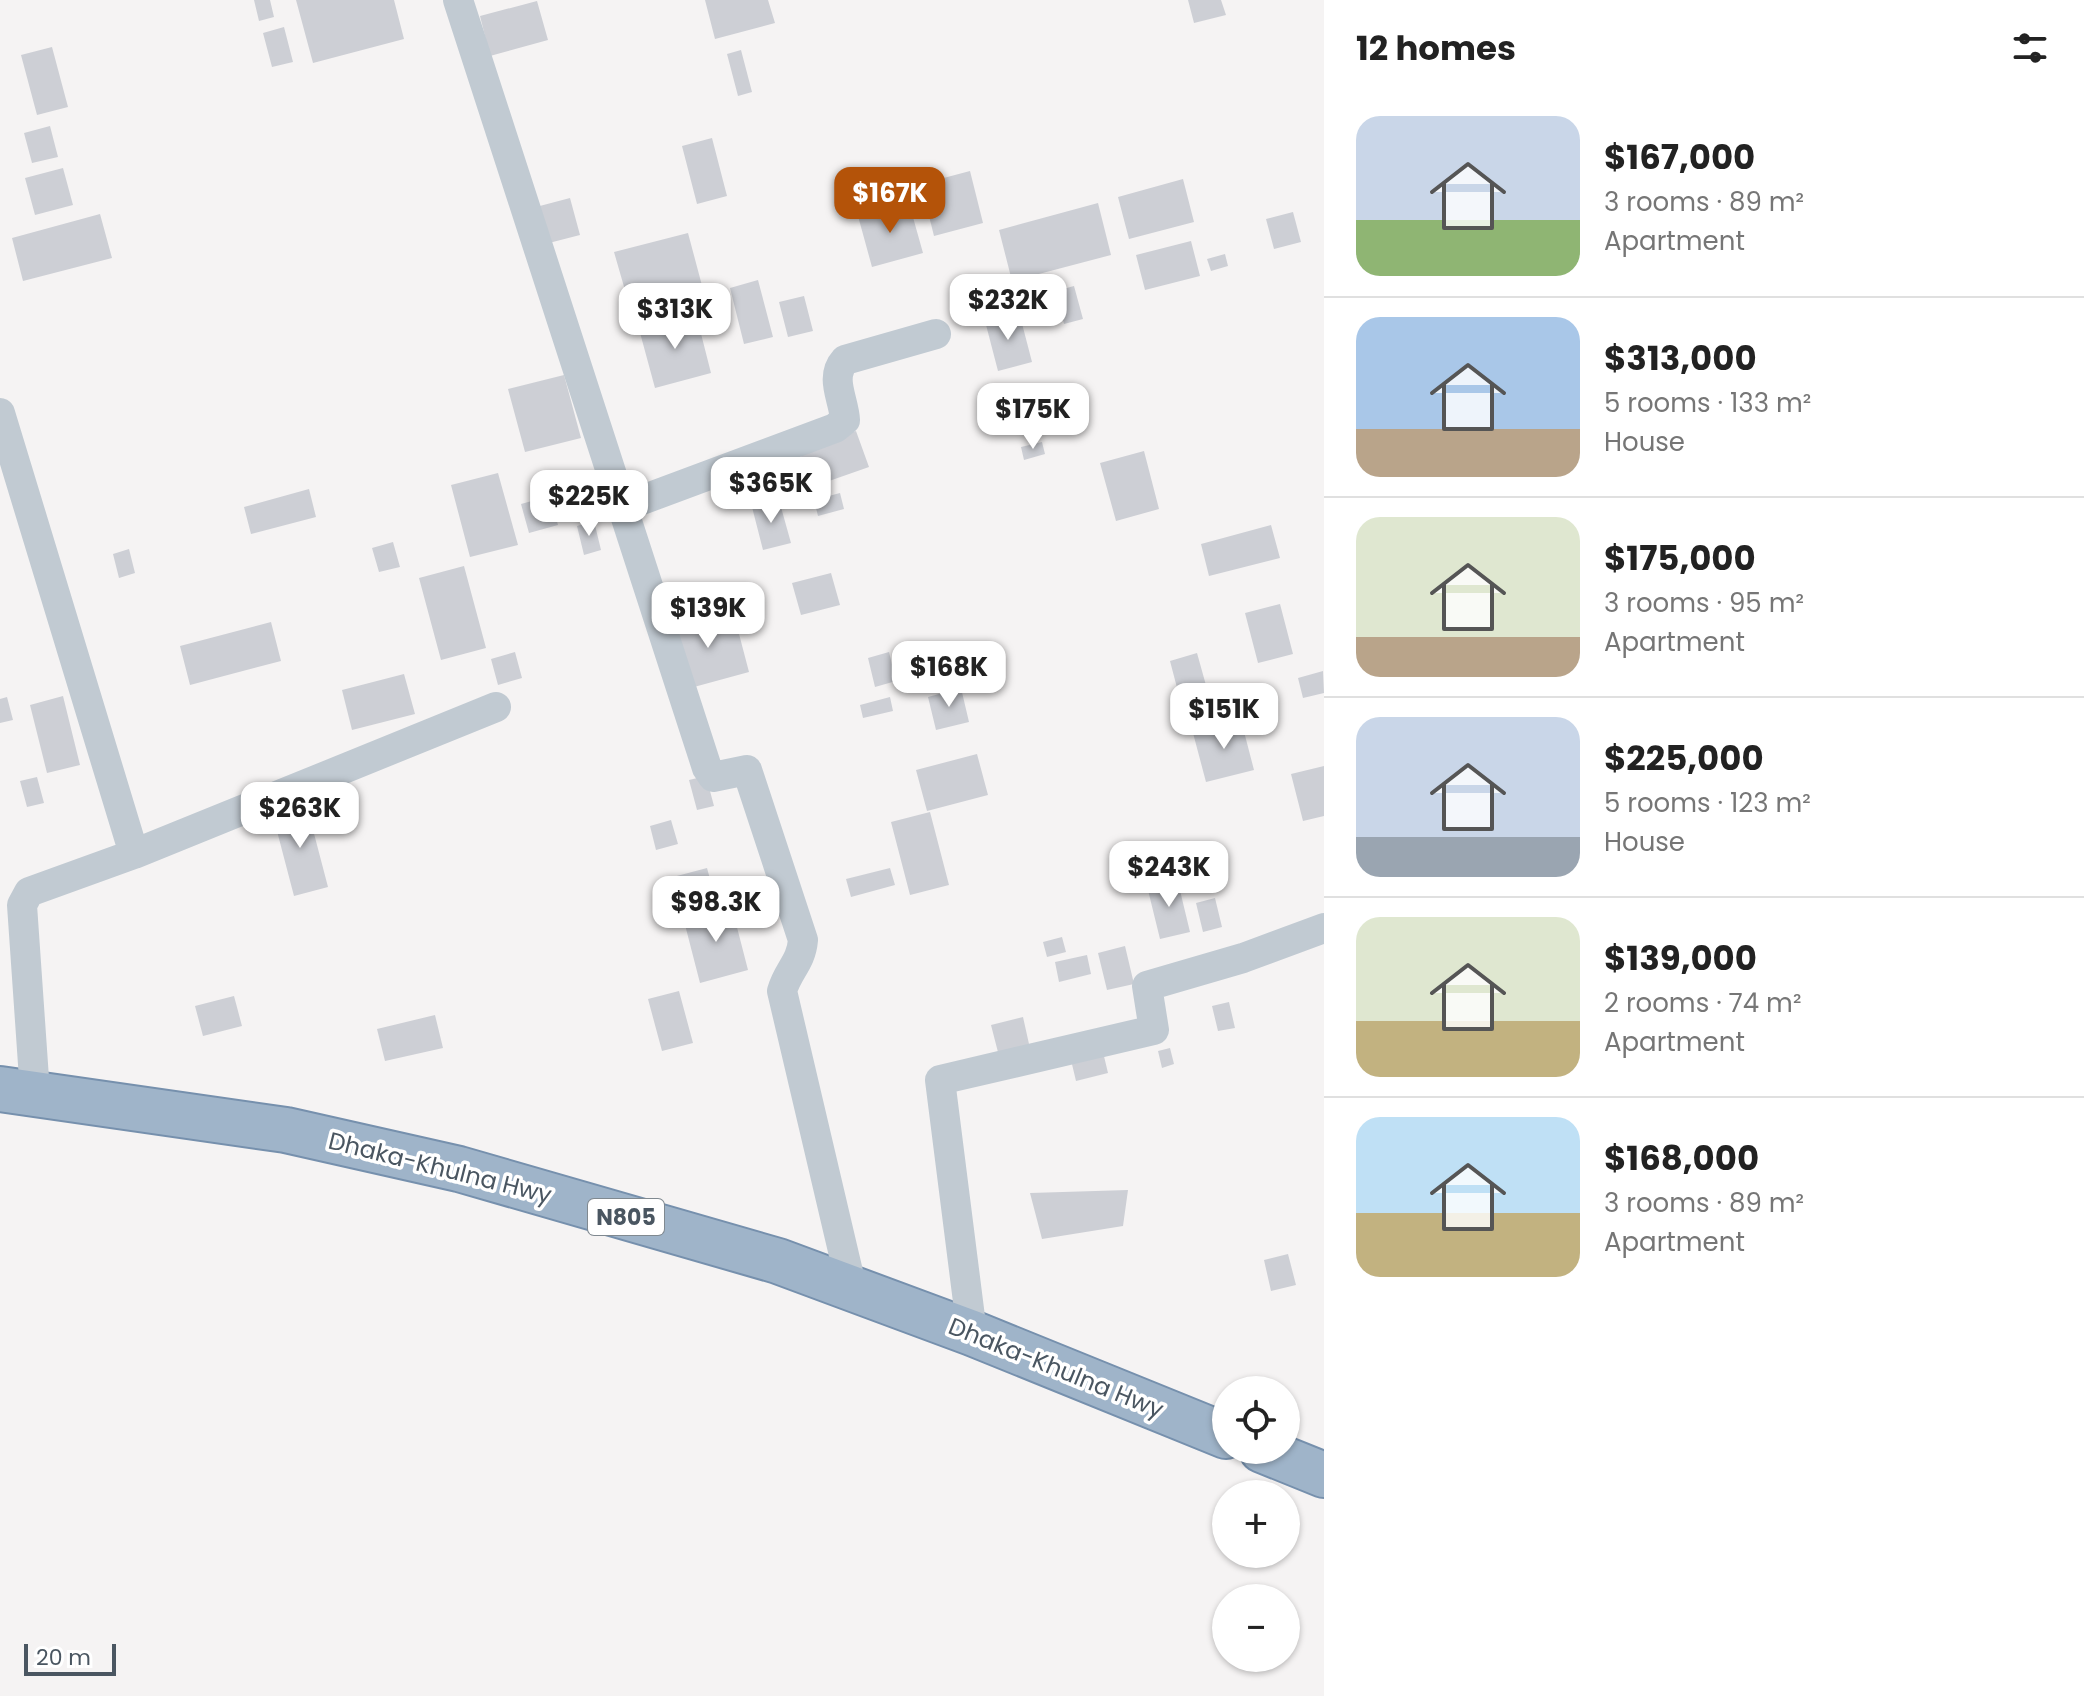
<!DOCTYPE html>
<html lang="en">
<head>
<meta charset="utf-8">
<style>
	body { margin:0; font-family:Poppins,sans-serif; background:#f6f6f6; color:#222; height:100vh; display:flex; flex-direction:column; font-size:30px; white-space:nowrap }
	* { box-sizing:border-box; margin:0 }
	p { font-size:26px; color:#767676 }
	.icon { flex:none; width:44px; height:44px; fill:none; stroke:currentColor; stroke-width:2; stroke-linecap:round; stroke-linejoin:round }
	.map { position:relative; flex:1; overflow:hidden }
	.panel { display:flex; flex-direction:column; background:#fff; width:760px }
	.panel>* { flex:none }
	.tools { position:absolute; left:1212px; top:1376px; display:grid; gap:16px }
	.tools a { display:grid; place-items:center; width:88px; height:88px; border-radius:50%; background:#fff; box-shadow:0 2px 6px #0004; font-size:40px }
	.scale { position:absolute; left:24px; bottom:20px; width:92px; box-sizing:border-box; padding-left:8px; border:4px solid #4a5661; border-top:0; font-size:22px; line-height:28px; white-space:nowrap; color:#4a5661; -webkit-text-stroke:6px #fff; paint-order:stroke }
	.price { position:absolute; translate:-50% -68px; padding:0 18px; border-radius:16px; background:#fff; color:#222; font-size:26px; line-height:52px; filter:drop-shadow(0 2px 4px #0008) }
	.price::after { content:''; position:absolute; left:50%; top:48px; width:24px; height:18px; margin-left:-12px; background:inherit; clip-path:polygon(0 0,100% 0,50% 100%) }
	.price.selected { background:#b45309; color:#fff }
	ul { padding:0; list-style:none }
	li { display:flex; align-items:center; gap:24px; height:200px; padding:0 32px }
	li+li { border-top:2px solid #e0e0e0 }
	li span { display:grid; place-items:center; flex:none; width:224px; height:160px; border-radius:24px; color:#555 }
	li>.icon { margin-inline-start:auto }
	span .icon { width:96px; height:96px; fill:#fffc; stroke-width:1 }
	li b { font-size:34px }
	h2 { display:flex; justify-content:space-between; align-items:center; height:96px; padding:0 32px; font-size:34px }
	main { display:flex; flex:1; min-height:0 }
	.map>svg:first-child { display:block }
</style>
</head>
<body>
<main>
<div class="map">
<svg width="1324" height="1696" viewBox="0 0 1324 1696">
	<rect width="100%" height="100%" fill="#f5f3f3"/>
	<!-- building -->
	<path fill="#cdcfd5" d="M 254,0 L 270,0 L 274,17 L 259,21 Z
		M 296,0 L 394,0 L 404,39 L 313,63 Z
		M 705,0 L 768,0 L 775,23 L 715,39 Z
		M 1188,0 L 1221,0 L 1226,15 L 1194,23 Z
		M 537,1 L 548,40 L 490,56 L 480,16 Z
		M 284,27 L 293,62 L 272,67 L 263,33 Z
		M 52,47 L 68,107 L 37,115 L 21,55 Z
		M 741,50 L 752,92 L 738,96 L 727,54 Z
		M 50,126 L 58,157 L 32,163 L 24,133 Z
		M 712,138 L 727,196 L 697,204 L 682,146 Z
		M 63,168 L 73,205 L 35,215 L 25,178 Z
		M 970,171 L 983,223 L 934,236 L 921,184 Z
		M 1183,179 L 1194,222 L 1129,239 L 1118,197 Z
		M 570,198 L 580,235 L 545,244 L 536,207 Z
		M 909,203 L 923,253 L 872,267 L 858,216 Z
		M 1098,203 L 1111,255 L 1012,281 L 999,230 Z
		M 1293,212 L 1301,242 L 1274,249 L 1266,219 Z
		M 100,214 L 112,258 L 23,281 L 12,238 Z
		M 688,233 L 704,293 L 631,311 L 614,252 Z
		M 1191,241 L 1200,276 L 1145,290 L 1136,255 Z
		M 1225,254 L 1228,266 L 1211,271 L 1207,259 Z
		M 758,280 L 773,337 L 744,344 L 730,288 Z
		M 1074,286 L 1083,319 L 1064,324 L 1056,291 Z
		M 804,296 L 813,331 L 788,337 L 779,302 Z
		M 1019,312 L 1032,362 L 998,371 L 985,321 Z
		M 696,314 L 711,373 L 655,388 L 639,329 Z
		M 564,375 L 581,438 L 525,452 L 508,389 Z
		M 856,431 L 869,467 L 812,487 L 799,450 Z
		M 1042,442 L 1045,454 L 1024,460 L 1021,447 Z
		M 1144,451 L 1159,509 L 1116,521 L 1100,463 Z
		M 498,473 L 518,545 L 470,557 L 451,485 Z
		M 309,489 L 316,517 L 251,534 L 244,507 Z
		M 840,493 L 844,509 L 818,516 L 814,500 Z
		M 550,496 L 558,525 L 529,533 L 521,504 Z
		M 779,500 L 791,543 L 763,550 L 752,507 Z
		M 594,521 L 601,550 L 584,555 L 577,526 Z
		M 1271,525 L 1280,558 L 1209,576 L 1201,544 Z
		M 393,542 L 400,567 L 379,572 L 372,548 Z
		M 129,549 L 135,573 L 119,578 L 113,554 Z
		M 464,566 L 486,648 L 441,660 L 419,578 Z
		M 831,573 L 840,605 L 801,615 L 792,583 Z
		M 1280,604 L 1293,654 L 1258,663 L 1245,613 Z
		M 733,611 L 749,672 L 683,690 L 667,628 Z
		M 271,622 L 281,661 L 190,685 L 180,646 Z
		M 515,652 L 522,678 L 498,685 L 491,659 Z
		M 889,652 L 896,681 L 875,687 L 868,658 Z
		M 1197,653 L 1209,696 L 1181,703 L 1170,661 Z
		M 1323,671 L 1324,693 L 1303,698 L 1298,678 Z
		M 404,674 L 415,714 L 352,730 L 342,690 Z
		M 961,688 L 969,722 L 936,730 L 928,697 Z
		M 63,696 L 80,765 L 47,773 L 30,705 Z
		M 7,697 L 13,720 L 0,723 L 0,699 Z
		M 890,697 L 893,711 L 863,718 L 860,705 Z
		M 1241,720 L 1254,770 L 1206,782 L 1193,733 Z
		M 977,754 L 988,795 L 927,811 L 916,770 Z
		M 1324,766 L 1324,816 L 1303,821 L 1291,774 Z
		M 706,776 L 714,806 L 697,810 L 689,780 Z
		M 37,777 L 44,803 L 27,807 L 20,781 Z
		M 306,803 L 328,887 L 294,896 L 272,812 Z
		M 930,812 L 949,885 L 910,895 L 891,822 Z
		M 671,820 L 678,844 L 656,850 L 650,826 Z
		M 707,868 L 715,897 L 681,906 L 673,877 Z
		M 890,868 L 895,885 L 851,897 L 846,879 Z
		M 1177,878 L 1190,932 L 1160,939 L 1147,886 Z
		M 1215,898 L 1222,927 L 1203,932 L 1196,903 Z
		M 731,904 L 748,970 L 700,983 L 683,917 Z
		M 1062,937 L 1066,952 L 1047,957 L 1043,942 Z
		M 1125,946 L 1134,984 L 1107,990 L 1098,953 Z
		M 1087,955 L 1091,974 L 1059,982 L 1055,962 Z
		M 679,991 L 693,1043 L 662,1051 L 648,999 Z
		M 234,996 L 242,1026 L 203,1036 L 195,1006 Z
		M 1229,1002 L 1235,1028 L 1218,1031 L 1212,1006 Z
		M 435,1015 L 443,1048 L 385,1061 L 377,1029 Z
		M 1023,1017 L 1031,1053 L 1000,1060 L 991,1025 Z
		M 1170,1048 L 1174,1064 L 1162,1068 L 1158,1051 Z
		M 1103,1052 L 1108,1073 L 1076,1081 L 1071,1060 Z
		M 1128,1190 L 1123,1226 L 1042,1239 L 1030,1193 Z
		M 1288,1254 L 1296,1285 L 1271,1291 L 1264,1260 Z"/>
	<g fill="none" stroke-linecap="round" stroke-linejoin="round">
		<defs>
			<path id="trunk" d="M 0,1089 L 286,1130 L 459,1169 L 778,1261 L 972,1333 L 1226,1436
				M 1262,1450 L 1324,1475"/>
		</defs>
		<!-- trunk casing -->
		<use href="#trunk" stroke="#7690ad" stroke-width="48"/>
		<!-- minor -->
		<path stroke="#c1cad2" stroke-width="30" d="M 458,0 L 707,768 L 713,777 L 747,770 L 803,940 C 801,963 788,970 782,991 L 852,1289
			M 0,413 L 134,854
			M 623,507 L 835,428 L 845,420 C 844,399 829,378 845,360 L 936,334
			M 35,1093 L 22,905 L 29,892 L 134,854 L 496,707
			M 972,1333 L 940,1080 L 1154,1030 L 1147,986 L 1243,958 L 1324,928"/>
		<!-- trunk -->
		<use href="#trunk" stroke="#9fb4c9" stroke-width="44"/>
	</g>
	<g text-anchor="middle" stroke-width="7" stroke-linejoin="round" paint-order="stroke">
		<!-- shield labels -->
		<rect fill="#fff" stroke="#808990" stroke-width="2" x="588" y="1199" width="76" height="36" rx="6"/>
		<g font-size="22" font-weight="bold" fill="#4a5661">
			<text x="626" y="1225">N805</text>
		</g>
		<!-- street labels -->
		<g font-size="24" fill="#4a5661" stroke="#fff">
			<text transform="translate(440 1168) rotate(14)" y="8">Dhaka-Khulna Hwy</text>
			<text transform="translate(1056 1368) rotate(22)" y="8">Dhaka-Khulna Hwy</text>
		</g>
	</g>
</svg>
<div class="tools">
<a><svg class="icon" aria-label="locate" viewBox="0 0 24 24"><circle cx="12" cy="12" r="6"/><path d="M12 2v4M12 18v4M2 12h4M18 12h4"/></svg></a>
<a>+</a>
<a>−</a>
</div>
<div class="scale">20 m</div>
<b class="price selected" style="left:890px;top:235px">$167K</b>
<b class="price" style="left:1008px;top:342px">$232K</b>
<b class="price" style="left:675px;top:351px">$313K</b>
<b class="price" style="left:1033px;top:451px">$175K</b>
<b class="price" style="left:771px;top:525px">$365K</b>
<b class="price" style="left:589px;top:538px">$225K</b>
<b class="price" style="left:708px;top:650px">$139K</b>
<b class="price" style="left:949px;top:709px">$168K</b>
<b class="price" style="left:1224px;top:751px">$151K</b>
<b class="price" style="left:300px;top:850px">$263K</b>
<b class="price" style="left:1169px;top:909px">$243K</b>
<b class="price" style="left:716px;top:944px">$98.3K</b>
</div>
<section class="panel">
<h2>12 homes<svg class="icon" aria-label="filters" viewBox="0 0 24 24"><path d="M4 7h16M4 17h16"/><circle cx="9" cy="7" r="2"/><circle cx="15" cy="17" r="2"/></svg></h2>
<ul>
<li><span style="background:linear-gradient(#c9d6e8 65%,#8fb573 0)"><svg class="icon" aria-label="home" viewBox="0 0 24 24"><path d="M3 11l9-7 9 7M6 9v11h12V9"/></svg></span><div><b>$167,000</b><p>3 rooms · 89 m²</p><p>Apartment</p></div></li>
<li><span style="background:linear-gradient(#a9c7e8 70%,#b9a48a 0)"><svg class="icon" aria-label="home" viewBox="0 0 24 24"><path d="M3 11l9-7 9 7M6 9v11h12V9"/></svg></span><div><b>$313,000</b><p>5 rooms · 133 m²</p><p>House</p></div></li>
<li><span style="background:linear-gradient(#dfe7d0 75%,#b9a48a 0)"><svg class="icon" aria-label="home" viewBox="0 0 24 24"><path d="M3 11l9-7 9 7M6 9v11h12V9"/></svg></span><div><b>$175,000</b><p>3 rooms · 95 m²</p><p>Apartment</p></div></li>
<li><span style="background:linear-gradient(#c9d6e8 75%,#9aa5b1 0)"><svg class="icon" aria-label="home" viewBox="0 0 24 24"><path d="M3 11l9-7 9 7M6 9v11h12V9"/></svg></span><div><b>$225,000</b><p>5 rooms · 123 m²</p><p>House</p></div></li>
<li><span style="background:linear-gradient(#dfe7d0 65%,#c2b280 0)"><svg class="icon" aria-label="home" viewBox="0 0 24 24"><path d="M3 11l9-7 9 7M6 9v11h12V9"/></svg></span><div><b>$139,000</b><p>2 rooms · 74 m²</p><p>Apartment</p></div></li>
<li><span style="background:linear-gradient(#bfe0f5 60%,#c2b280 0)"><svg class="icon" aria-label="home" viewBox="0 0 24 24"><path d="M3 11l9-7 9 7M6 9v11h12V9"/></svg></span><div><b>$168,000</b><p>3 rooms · 89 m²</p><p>Apartment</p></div></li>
</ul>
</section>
</main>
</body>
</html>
